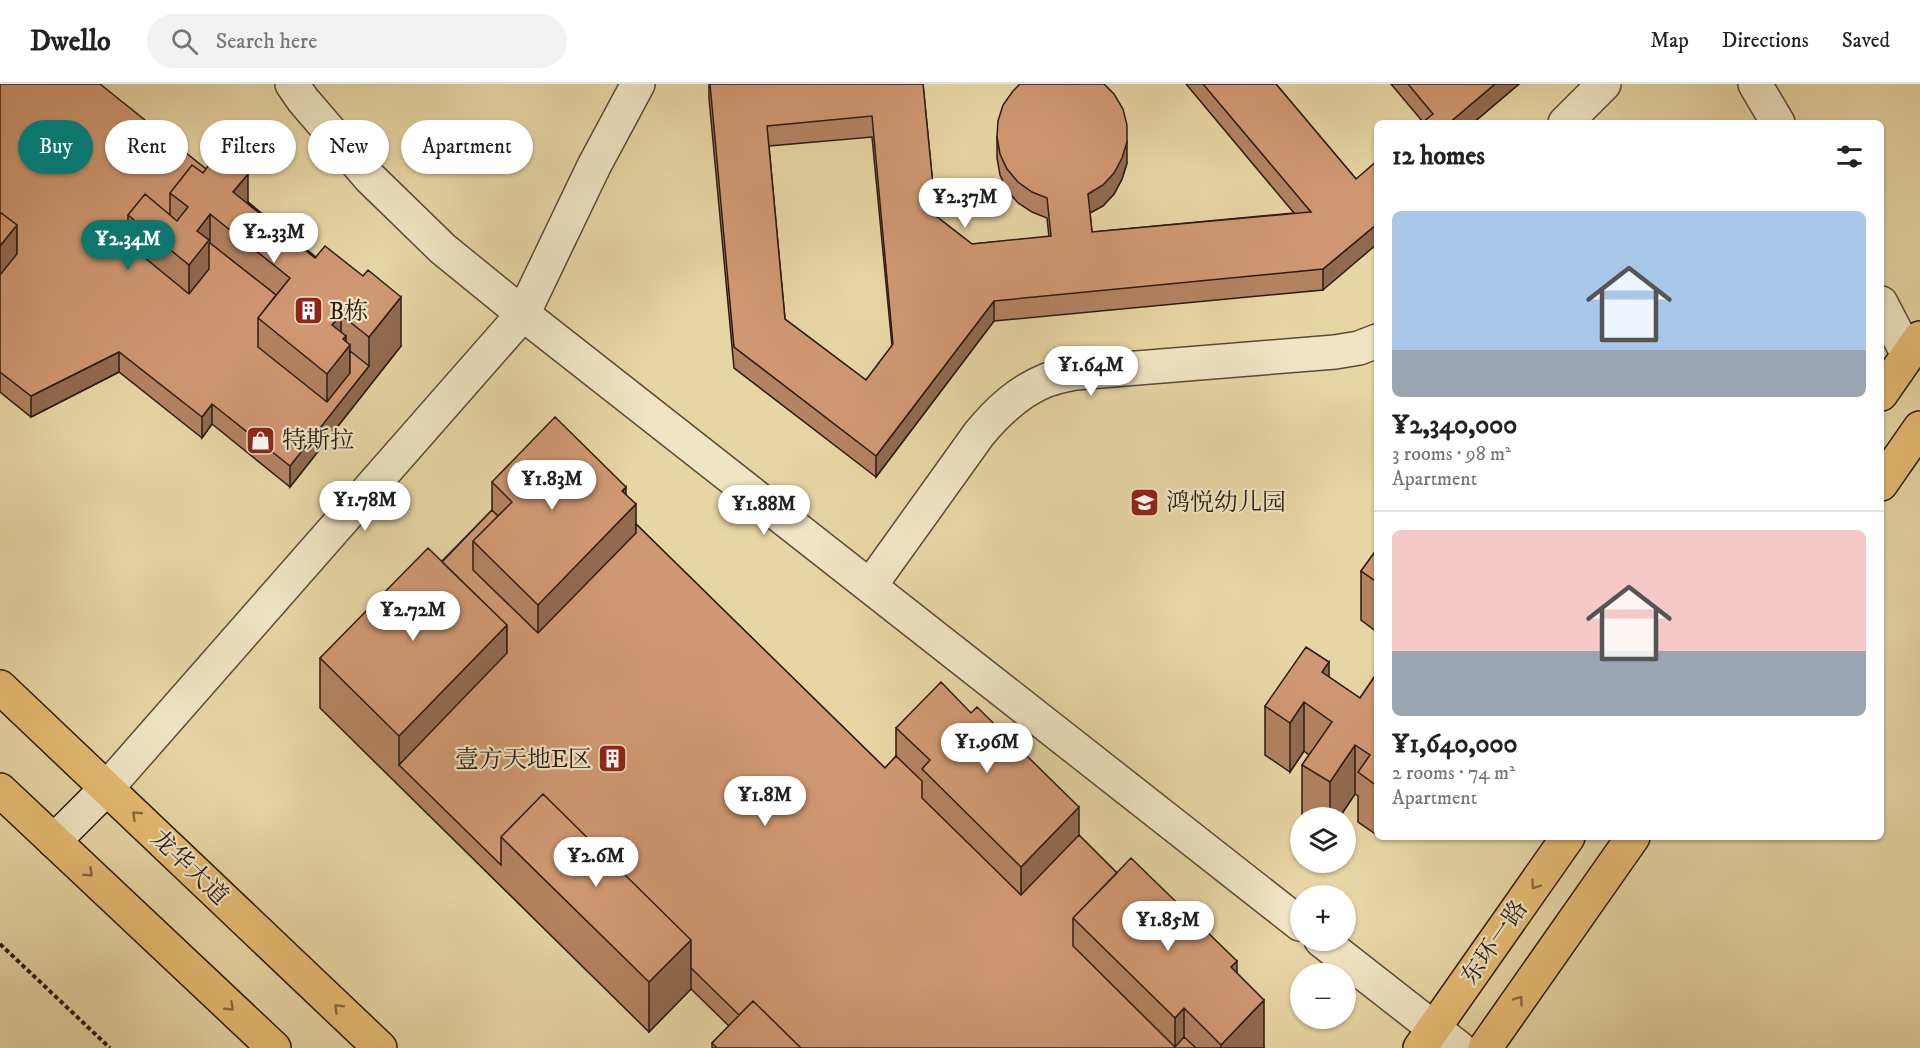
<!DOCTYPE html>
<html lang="en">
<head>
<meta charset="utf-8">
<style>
	body { margin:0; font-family:"IM FELL DW Pica","Noto Serif SC",serif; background:#f2f2f2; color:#222; height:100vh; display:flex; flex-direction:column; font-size:22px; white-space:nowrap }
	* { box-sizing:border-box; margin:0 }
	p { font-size:20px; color:#767676 }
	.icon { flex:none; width:33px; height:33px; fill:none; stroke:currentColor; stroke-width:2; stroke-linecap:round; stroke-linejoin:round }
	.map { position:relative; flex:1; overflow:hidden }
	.drawer { position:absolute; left:1374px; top:36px; width:510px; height:720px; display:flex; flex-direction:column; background:#fff; border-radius:9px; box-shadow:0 2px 4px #0004 }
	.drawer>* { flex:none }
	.banner { position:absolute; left:18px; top:36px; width:570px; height:54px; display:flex; gap:12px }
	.fabs { position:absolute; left:1290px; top:723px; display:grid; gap:12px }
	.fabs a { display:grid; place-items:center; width:66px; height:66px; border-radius:50%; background:#fff; box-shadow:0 2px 4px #0004; font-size:30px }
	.price { position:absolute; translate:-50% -51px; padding:0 14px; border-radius:21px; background:#fff; color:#222; font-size:20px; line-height:39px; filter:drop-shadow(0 2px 3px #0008) }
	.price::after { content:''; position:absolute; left:50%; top:36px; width:18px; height:14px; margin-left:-9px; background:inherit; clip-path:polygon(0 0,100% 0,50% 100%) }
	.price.current { background:#0f766e; color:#fff }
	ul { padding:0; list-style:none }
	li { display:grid; align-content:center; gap:12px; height:318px; padding:0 18px }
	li+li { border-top:2px solid #e0e0e0 }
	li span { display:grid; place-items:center; height:186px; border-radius:9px; color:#555 }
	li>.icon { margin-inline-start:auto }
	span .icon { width:108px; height:108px; fill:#fffc; stroke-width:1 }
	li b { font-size:26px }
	h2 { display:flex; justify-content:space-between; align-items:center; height:72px; padding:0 18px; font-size:26px }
	.chip { padding:0 21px; border-radius:27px; background:#fff; box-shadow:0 2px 4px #0004; font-size:21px; line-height:54px }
	.chip.current { background:#0f766e; color:#fff }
	header { display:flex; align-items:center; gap:36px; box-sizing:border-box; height:84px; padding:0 30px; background:#fff; border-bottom:2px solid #e0e0e0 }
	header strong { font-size:28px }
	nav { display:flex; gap:33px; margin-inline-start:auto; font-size:21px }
	.search { width:420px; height:54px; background:#f2f2f2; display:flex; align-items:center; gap:15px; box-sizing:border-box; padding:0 21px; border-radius:33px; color:#767676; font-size:22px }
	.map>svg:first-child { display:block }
</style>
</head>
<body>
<header>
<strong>Dwello</strong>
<div class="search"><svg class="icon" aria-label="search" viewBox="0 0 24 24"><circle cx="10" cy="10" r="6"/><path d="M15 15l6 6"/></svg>Search here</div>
<nav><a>Map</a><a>Directions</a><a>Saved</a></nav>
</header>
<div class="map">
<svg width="1920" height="964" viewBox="0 0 1920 964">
	<rect width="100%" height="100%" fill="#e7d5a3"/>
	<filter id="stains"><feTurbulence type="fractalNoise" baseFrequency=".00333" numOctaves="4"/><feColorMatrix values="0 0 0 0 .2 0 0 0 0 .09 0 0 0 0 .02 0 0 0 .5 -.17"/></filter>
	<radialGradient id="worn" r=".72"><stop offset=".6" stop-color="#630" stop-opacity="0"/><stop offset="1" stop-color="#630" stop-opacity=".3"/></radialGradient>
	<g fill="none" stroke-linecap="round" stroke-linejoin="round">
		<defs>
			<path id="street" d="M 292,0 L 303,16 L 370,94 L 443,165 L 523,230 L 1300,840
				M 1755,0 L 1778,39
				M 1565,39 L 1604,0
				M 1881,219 L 1908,271
				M 870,502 L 979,350 C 998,327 1019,307 1047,296 C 1056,293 1066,291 1075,289 L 1335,268 L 1359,264 L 1377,257
				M 107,704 L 523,230 L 594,82 L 638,0
				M 1321,856 L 1459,964"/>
			<path id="secondary" d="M 54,757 L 107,704"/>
			<path id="primary" d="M 1881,310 L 1920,254
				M 1881,400 L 1920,344
				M 0,603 L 380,964
				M 0,706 L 274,964
				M 1420,964 L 1568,753
				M 1485,964 L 1633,753"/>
		</defs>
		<!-- street casing -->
		<use href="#street" stroke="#5b4a38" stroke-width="36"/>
		<!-- secondary casing -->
		<use href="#secondary" stroke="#2c1b15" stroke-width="36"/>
		<!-- primary casing -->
		<use href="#primary" stroke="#2c1b15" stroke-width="36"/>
		<!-- path -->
		<path stroke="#2c1b15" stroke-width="4" stroke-dasharray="4.5 3" stroke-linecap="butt" d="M 0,860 L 110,964"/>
		<!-- street -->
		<use href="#street" stroke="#efe4c3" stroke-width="33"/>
		<!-- secondary -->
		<use href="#secondary" stroke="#efe4c3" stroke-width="33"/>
		<!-- primary -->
		<use href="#primary" stroke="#e4ba72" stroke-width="33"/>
	</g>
	<!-- wall -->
	<path fill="#b38362" stroke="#2c1b15" stroke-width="1.5" fill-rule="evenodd" d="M 0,0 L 248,118 L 401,262 L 290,403 L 212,340 L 202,354 L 119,288 L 31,333 L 0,308 Z
		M 709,0 L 923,0 L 936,132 L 972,160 L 1049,153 L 1047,134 L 1032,128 L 1018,119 L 1007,106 L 1000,91 L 997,74 L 997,53 L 1127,79 L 1122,95 L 1114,110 L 1103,122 L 1090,129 L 1092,148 L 1294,129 L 1186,0 L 1276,0 L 1356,95 L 1323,206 L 994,237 L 876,393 L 734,284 L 709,14 ZM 872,53 L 892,262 L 866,296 L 785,235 L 769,62 Z
		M 1391,0 L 1519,0 L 1473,39 L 1422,39 L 1423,38 Z
		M 492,398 L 626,411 L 636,440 L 885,684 L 896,672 L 896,644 L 1079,751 L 1117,789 L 1237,889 L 1264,964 L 712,964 L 712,959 L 729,942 L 691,905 L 649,948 L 320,624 L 320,574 L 442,477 L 492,426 Z
		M 1377,465 L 1377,548 L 1361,536 L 1361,487 Z
		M 1377,589 L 1377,751 L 1358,738 L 1358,712 L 1355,710 L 1339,734 L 1308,734 L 1302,730 L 1302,681 L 1309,671 L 1304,667 L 1290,688 L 1265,671 L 1265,622 L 1329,593 L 1360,614 Z"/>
	<!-- shaded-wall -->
	<path fill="#926a50" stroke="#2c1b15" stroke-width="1.5" d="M 1495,0 L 1519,0 L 1473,39 L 1449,39 Z
		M 1127,58 L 1127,79 L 1122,95 L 1114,110 L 1103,122 L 1088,130 L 1088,110 Z
		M 248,90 L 248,139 L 233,108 Z
		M 210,130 L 210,179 L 209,205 L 189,230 L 189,181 L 197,147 Z
		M 1377,140 L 1377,160 L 1323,206 L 1323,185 Z
		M 17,141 L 17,190 L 0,212 L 0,162 Z
		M 401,213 L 401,262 L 290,403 L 290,382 L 327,334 L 327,290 L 332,241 L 341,231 L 341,273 L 343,255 L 346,252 L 346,266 L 350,261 L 350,305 L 369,282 L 369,253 Z
		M 994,217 L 994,237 L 876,393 L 876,372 Z
		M 119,268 L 119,288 L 31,333 L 31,312 Z
		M 212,320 L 212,340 L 202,354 L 202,333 Z
		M 626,403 L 626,430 L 636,420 L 636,469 L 538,570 L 538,521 Z
		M 507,541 L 507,590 L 399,681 L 399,652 Z
		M 1329,578 L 1329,627 L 1322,588 Z
		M 1304,618 L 1304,667 L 1290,688 L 1290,639 Z
		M 1355,661 L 1355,710 L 1339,734 L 1330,734 L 1330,698 Z
		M 1079,723 L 1079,772 L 1021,832 L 1021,783 Z
		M 691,856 L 691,905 L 649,948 L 649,898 Z
		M 1237,877 L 1237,926 L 1231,883 Z
		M 1264,916 L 1264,964 L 1221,964 L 1221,961 Z
		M 1184,924 L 1184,964 L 1175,964 L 1175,934 Z"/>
	<!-- building -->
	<path fill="#d09872" stroke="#2c1b15" stroke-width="1.5" fill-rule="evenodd" d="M 0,0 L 100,0 L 206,85 L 203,89 L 192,81 L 170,109 L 170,131 L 145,110 L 128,131 L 128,160 L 189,210 L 209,185 L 209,160 L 210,159 L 276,211 L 258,234 L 258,263 L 327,318 L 350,289 L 350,267 L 369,282 L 290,382 L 212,320 L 202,333 L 119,268 L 31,312 L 0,288 L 0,191 L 17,170 L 17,141 L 0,128 Z
		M 710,0 L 923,0 L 936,132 L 972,160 L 1051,152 L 1047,114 L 1032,108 L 1018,98 L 1007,85 L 1000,70 L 997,53 L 998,37 L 1003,21 L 1013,7 L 1020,0 L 1104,0 L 1114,10 L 1123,25 L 1127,41 L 1127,58 L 1122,74 L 1114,89 L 1103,101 L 1088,110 L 1092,148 L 1311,128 L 1203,0 L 1276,0 L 1356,95 L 1377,77 L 1377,140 L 1323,185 L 994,217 L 876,372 L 734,263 ZM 872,32 L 893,260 L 866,296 L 785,235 L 767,42 Z
		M 1408,0 L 1495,0 L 1449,39 L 1422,39 L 1433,30 Z
		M 219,67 L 248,90 L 233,108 L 315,174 L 325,162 L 363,192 L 368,186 L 401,213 L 369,253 L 341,231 L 332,241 L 346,252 L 343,255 L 350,261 L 327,290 L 258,234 L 290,194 L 210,130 L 197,147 L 209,156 L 189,181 L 128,131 L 145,110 L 177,137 L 188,123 L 170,109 L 192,81 L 203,89 Z
		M 248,118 L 316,173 L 315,174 L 247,119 Z
		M 0,128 L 17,141 L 0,162 Z
		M 555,333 L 626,403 L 622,407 L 636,420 L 538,521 L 473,457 L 512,418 L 492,398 Z
		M 492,426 L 498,432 L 473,457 L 473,486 L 538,549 L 636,449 L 636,440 L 885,684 L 896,672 L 922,697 L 922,714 L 1021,811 L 1079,751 L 1117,789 L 1073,834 L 1073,862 L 1175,963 L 1184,953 L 1196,964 L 801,964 L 753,917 L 739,931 L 691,884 L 691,856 L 543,710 L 501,753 L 501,781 L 399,681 L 507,569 L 507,541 L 442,478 Z
		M 428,464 L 507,541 L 399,652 L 320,574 Z
		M 1377,465 L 1377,498 L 1361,487 Z
		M 1306,563 L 1329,578 L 1322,588 L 1360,614 L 1377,589 L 1377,702 L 1358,688 L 1370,671 L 1355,661 L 1330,698 L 1302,681 L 1332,638 L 1304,618 L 1290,639 L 1265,622 Z
		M 941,598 L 971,629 L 977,623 L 1079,723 L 1021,783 L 922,685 L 930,676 L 896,644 Z
		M 543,710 L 691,856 L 649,898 L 501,753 Z
		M 1131,774 L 1237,877 L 1231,883 L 1264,916 L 1221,961 L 1184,924 L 1175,934 L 1073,834 Z
		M 753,917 L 801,964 L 717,964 L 712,959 Z"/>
	<!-- one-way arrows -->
	<defs><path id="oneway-chevron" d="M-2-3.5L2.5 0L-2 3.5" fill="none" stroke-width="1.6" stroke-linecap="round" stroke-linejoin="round" transform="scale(1.5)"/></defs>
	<g stroke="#886a44">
		<use href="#oneway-chevron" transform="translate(136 731) rotate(-136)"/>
		<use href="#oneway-chevron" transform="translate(89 789) rotate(43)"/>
		<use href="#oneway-chevron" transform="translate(1535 801) rotate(125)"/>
		<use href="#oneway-chevron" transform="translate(1519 916) rotate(-55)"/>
		<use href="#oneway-chevron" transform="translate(230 923) rotate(43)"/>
		<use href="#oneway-chevron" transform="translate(338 924) rotate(-136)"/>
	</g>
	<!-- icons -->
	<defs>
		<symbol id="building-square" viewBox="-11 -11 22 22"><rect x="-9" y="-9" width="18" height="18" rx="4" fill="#8f2418" stroke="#efe4c3"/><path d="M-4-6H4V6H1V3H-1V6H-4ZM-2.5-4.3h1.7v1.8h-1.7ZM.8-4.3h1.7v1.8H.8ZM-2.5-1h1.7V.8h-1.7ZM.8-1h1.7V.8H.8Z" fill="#fff"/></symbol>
		<symbol id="shop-square" viewBox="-11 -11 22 22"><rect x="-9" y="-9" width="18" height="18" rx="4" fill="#8f2418" stroke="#efe4c3"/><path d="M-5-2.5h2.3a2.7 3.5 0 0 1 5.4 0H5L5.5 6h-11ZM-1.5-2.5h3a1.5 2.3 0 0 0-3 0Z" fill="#fff"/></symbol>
		<symbol id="school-square" viewBox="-11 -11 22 22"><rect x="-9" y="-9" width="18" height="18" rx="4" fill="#8f2418" stroke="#efe4c3"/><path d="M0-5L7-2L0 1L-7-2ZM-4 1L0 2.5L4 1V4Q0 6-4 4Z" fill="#fff"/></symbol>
	</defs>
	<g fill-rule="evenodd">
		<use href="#building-square" x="292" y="210" width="33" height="33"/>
		<use href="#shop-square" x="244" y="340" width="33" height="33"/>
		<use href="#school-square" x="1128" y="402" width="33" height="33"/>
		<use href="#building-square" x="596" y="658" width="33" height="33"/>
	</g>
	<g text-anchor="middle" stroke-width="4.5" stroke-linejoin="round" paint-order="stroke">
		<!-- poi labels -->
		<g font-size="24" fill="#2c1b15" stroke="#efe4c3" text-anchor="start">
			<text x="329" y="235">B栋</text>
			<text x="282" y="364">特斯拉</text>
			<text x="1166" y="426">鸿悦幼儿园</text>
			<text x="592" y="683" text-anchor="end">壹方天地E区</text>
		</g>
		<!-- street labels -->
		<g font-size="24" fill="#2c1b15" stroke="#efe4c3">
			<text transform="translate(190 783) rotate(44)" y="8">龙华大道</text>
			<text transform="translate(1494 858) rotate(-55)" y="8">东环一路</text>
		</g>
	</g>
	<rect width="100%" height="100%" filter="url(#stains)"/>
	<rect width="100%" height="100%" fill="url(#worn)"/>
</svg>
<div class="fabs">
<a><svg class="icon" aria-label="layers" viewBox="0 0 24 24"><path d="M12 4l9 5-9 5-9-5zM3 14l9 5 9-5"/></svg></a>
<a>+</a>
<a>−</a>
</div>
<b class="price" style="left:965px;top:145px">¥2.37M</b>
<b class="price" style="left:274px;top:180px">¥2.33M</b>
<b class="price current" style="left:128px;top:187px">¥2.34M</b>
<b class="price" style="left:1091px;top:313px">¥1.64M</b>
<b class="price" style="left:552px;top:427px">¥1.83M</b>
<b class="price" style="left:365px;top:448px">¥1.78M</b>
<b class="price" style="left:764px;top:452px">¥1.88M</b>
<b class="price" style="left:413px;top:558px">¥2.72M</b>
<b class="price" style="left:987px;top:690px">¥1.96M</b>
<b class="price" style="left:765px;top:743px">¥1.8M</b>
<b class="price" style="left:596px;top:804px">¥2.6M</b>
<b class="price" style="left:1168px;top:868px">¥1.85M</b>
<div class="banner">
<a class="chip current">Buy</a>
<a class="chip">Rent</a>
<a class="chip">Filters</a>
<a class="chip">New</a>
<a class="chip">Apartment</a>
</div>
<section class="drawer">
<h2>12 homes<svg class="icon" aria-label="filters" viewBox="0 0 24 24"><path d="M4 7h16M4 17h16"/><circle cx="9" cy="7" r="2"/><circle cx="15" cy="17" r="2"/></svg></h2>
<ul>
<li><span style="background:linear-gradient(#a9c7e8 75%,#9aa5b1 0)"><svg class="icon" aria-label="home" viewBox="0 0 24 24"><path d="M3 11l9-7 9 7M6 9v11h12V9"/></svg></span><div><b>¥2,340,000</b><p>3 rooms · 98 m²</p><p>Apartment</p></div></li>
<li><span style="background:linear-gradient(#f6c9c9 65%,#9aa5b1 0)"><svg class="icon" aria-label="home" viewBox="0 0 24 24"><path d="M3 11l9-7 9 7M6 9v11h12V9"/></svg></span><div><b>¥1,640,000</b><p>2 rooms · 74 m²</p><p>Apartment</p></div></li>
</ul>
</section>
</div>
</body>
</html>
